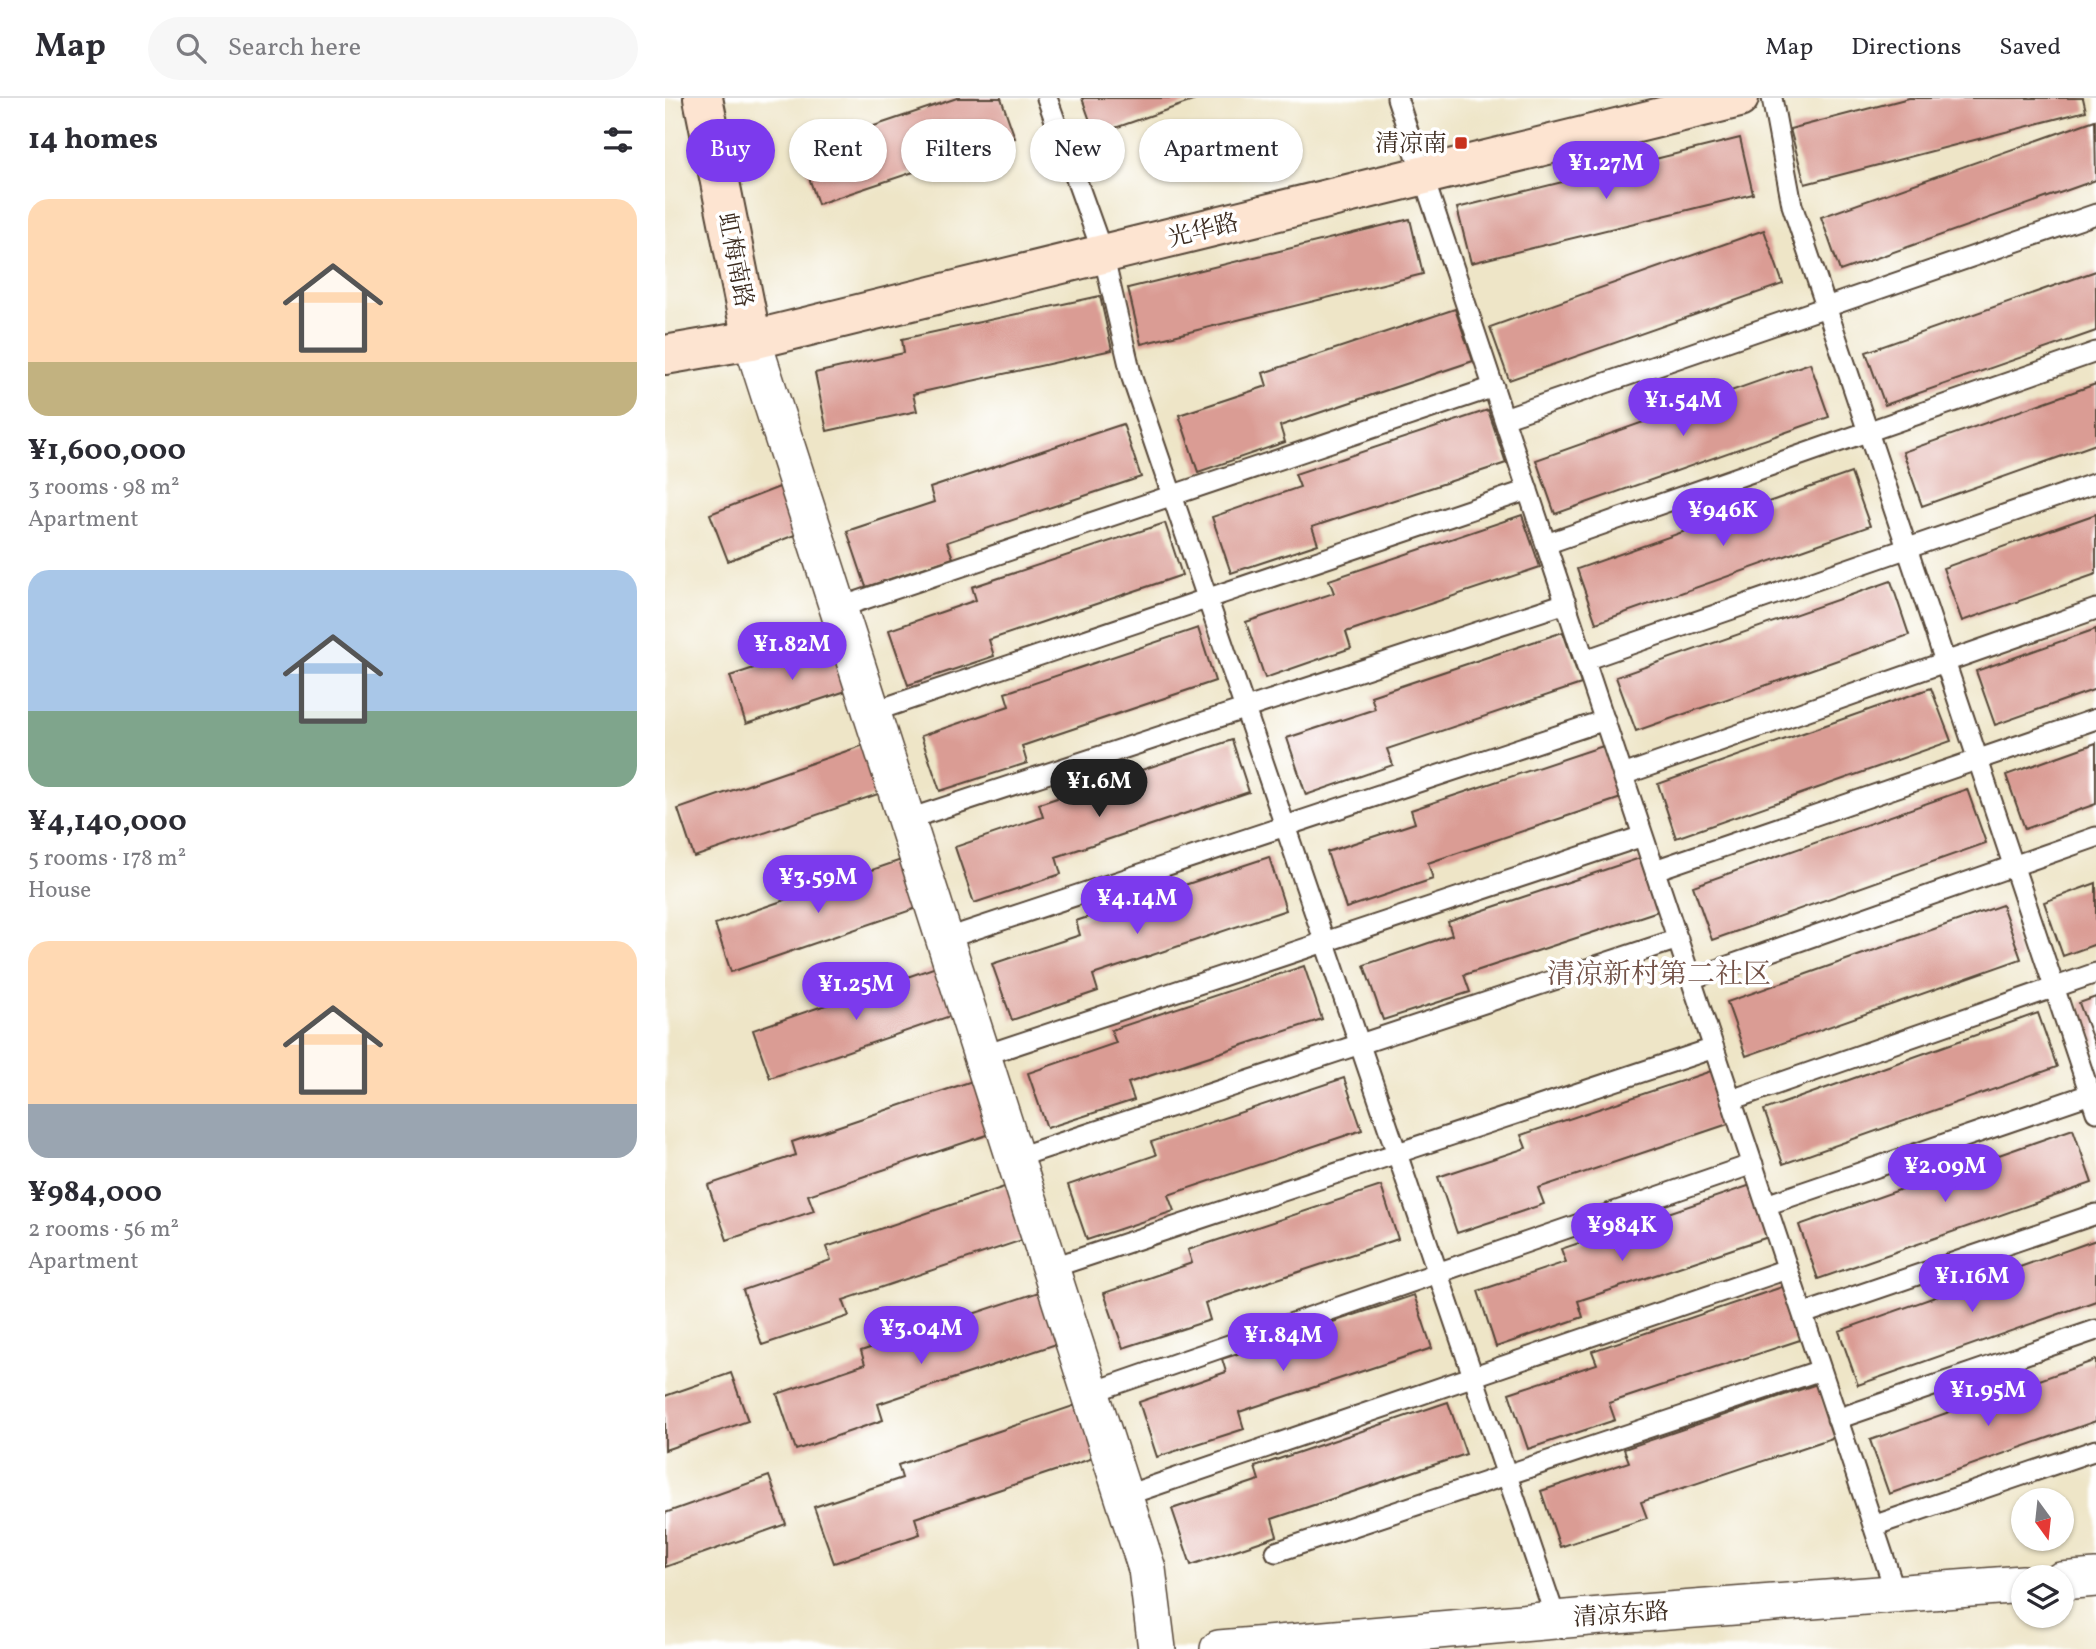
<!DOCTYPE html>
<html lang="en">
<head>
<meta charset="utf-8">
<style>
	body { margin:0; font-family:Vollkorn,"Noto Serif SC",serif; background:#f7f7f7; color:#2b2b33; height:100vh; display:flex; flex-direction:column; font-size:26px; white-space:nowrap }
	* { box-sizing:border-box; margin:0 }
	p { font-size:23px; color:#7c7c81 }
	.icon { flex:none; width:38px; height:38px; fill:none; stroke:currentColor; stroke-width:2; stroke-linecap:round; stroke-linejoin:round }
	.map { position:relative; flex:1; overflow:hidden }
	.details { display:flex; flex-direction:column; background:#fff; width:665px }
	.details>* { flex:none }
	.guide { position:absolute; left:21px; top:21px; width:665px; height:63px; display:flex; gap:14px }
	.needle { width:46px; rotate:165deg }
	.fabs { position:absolute; left:1346px; top:1390px; display:grid; gap:14px }
	.fabs a { display:grid; place-items:center; width:63px; height:63px; border-radius:50%; background:#fff; box-shadow:0 2px 5px #0004; font-size:35px }
	.price { position:absolute; translate:-50% -60px; padding:0 16px; border-radius:24px; background:#7c3aed; color:#fff; font-size:23px; line-height:46px; filter:drop-shadow(0 2px 4px #0008) }
	.price::after { content:''; position:absolute; left:50%; top:42px; width:21px; height:16px; margin-left:-10px; background:inherit; clip-path:polygon(0 0,100% 0,50% 100%) }
	.price.active { background:#222; color:#fff }
	ul { padding:0; list-style:none }
	li { display:grid; align-content:center; gap:14px; height:371px; padding:0 28px }
	li span { display:grid; place-items:center; height:217px; border-radius:21px; color:#555 }
	li>.icon { margin-inline-start:auto }
	span .icon { width:126px; height:126px; fill:#fffc; stroke-width:1 }
	li b { font-size:30px }
	h2 { display:flex; justify-content:space-between; align-items:center; height:84px; padding:0 28px; font-size:30px }
	.chip { padding:0 24px; border-radius:32px; background:#fff; box-shadow:0 2px 5px #0004; font-size:24px; line-height:63px }
	.chip.active { background:#7c3aed; color:#fff }
	header { display:flex; align-items:center; gap:42px; box-sizing:border-box; height:98px; padding:0 35px; background:#fff; border-bottom:2px solid #e1e1e2 }
	header strong { font-size:33px }
	nav { display:flex; gap:38px; margin-inline-start:auto; font-size:24px }
	.search { width:490px; height:63px; background:#f7f7f7; display:flex; align-items:center; gap:18px; box-sizing:border-box; padding:0 24px; border-radius:38px; color:#7c7c81; font-size:26px }
	main { display:flex; flex:1; min-height:0 }
	.map>svg:first-child { display:block }
</style>
</head>
<body>
<header>
<strong>Map</strong>
<div class="search"><svg class="icon" aria-label="search" viewBox="0 0 24 24"><circle cx="10" cy="10" r="6"/><path d="M15 15l6 6"/></svg>Search here</div>
<nav><a>Map</a><a>Directions</a><a>Saved</a></nav>
</header>
<main>
<section class="details">
<h2>14 homes<svg class="icon" aria-label="filters" viewBox="0 0 24 24"><path d="M4 7h16M4 17h16"/><circle cx="9" cy="7" r="2"/><circle cx="15" cy="17" r="2"/></svg></h2>
<ul>
<li><span style="background:linear-gradient(#ffd9b3 75%,#c2b280 0)"><svg class="icon" aria-label="home" viewBox="0 0 24 24"><path d="M3 11l9-7 9 7M6 9v11h12V9"/></svg></span><div><b>¥1,600,000</b><p>3 rooms · 98 m²</p><p>Apartment</p></div></li>
<li><span style="background:linear-gradient(#a9c7e8 65%,#7fa58c 0)"><svg class="icon" aria-label="home" viewBox="0 0 24 24"><path d="M3 11l9-7 9 7M6 9v11h12V9"/></svg></span><div><b>¥4,140,000</b><p>5 rooms · 178 m²</p><p>House</p></div></li>
<li><span style="background:linear-gradient(#ffd9b3 75%,#9aa5b1 0)"><svg class="icon" aria-label="home" viewBox="0 0 24 24"><path d="M3 11l9-7 9 7M6 9v11h12V9"/></svg></span><div><b>¥984,000</b><p>2 rooms · 56 m²</p><p>Apartment</p></div></li>
</ul>
</section>
<div class="map">
<svg width="1431" height="1551" viewBox="0 0 1431 1551">
	<rect width="100%" height="100%" fill="#fff"/>
	<filter id="ink" filterUnits="userSpaceOnUse"><feTurbulence type="fractalNoise" baseFrequency=".0143" numOctaves="2"/><feDisplacementMap in="SourceGraphic" scale="14" xChannelSelector="R" yChannelSelector="G"/><feConvolveMatrix kernelMatrix="1 2 1 2 8 2 1 2 1" color-interpolation-filters="sRGB"/></filter>
	<filter id="wash" filterUnits="userSpaceOnUse"><feTurbulence type="fractalNoise" baseFrequency=".00686" numOctaves="4" result="noise"/><feDisplacementMap in="SourceGraphic" scale="28" xChannelSelector="R" yChannelSelector="G"/><feGaussianBlur stdDeviation="1.57" result="paint"/><feColorMatrix in="noise" values="0 0 0 0 0 0 0 0 0 0 0 0 0 0 0 0 0 1.4 0 .05"/><feComposite in="paint" operator="in"/></filter>
	<g filter="url(#wash)">
		<rect width="100%" height="100%" fill="#eee5c7"/>
		<g id="blocks">
			<!-- building -->
			<path fill="#da9c94" d="M 292,0 L 336,0 L 350,40 L 153,106 L 135,53 Z
				M 417,0 L 536,0 L 430,37 Z
				M 1244,0 L 1418,0 L 1421,13 L 1140,86 L 1125,31 Z
				M 1430,22 L 1431,82 L 1175,173 L 1156,119 Z
				M 1075,40 L 1088,96 L 806,165 L 792,110 Z
				M 745,121 L 758,176 L 476,246 L 463,190 Z
				M 1099,132 L 1118,186 L 844,282 L 825,229 Z
				M 1431,173 L 1431,233 L 1220,307 L 1201,254 Z
				M 435,198 L 447,252 L 248,296 L 252,313 L 162,333 L 150,275 L 239,255 L 237,241 Z
				M 790,211 L 808,263 L 615,328 L 620,344 L 533,374 L 514,317 L 602,288 L 598,275 Z
				M 1145,265 L 1164,319 L 890,416 L 871,362 Z
				M 1431,286 L 1431,346 L 1257,408 L 1238,354 Z
				M 823,312 L 841,365 L 647,429 L 653,446 L 566,475 L 547,419 L 635,389 L 630,376 Z
				M 458,326 L 476,379 L 282,444 L 288,460 L 201,489 L 182,433 L 269,404 L 265,390 Z
				M 1186,375 L 1205,428 L 931,525 L 912,471 Z
				M 122,386 L 140,433 L 63,463 L 45,416 Z
				M 1431,416 L 1431,476 L 1297,523 L 1278,470 Z
				M 857,417 L 875,469 L 681,534 L 686,550 L 600,580 L 581,524 L 669,495 L 664,482 Z
				M 500,425 L 517,477 L 324,542 L 329,558 L 243,587 L 224,532 L 311,502 L 307,489 Z
				M 1226,483 L 1244,537 L 971,633 L 951,579 Z
				M 533,530 L 550,583 L 357,648 L 362,665 L 275,693 L 256,638 L 344,608 L 340,595 Z
				M 1431,531 L 1431,591 L 1330,627 L 1311,573 Z
				M 898,534 L 916,586 L 722,651 L 728,667 L 641,697 L 622,640 L 710,611 L 706,598 Z
				M 173,542 L 190,590 L 81,626 L 65,578 Z
				M 1266,590 L 1286,643 L 1011,740 L 993,686 Z
				M 567,642 L 584,694 L 391,759 L 396,776 L 309,805 L 290,749 L 378,719 L 374,706 Z
				M 1431,645 L 1431,706 L 1360,731 L 1341,677 Z
				M 202,646 L 219,694 L 29,759 L 13,711 Z
				M 938,648 L 956,700 L 763,765 L 768,781 L 681,810 L 662,754 L 750,725 L 746,712 Z
				M 1302,691 L 1321,745 L 1047,842 L 1028,788 Z
				M 604,759 L 621,812 L 428,877 L 433,893 L 347,922 L 327,866 L 415,837 L 411,823 Z
				M 975,760 L 993,813 L 799,877 L 805,894 L 718,922 L 699,867 L 787,837 L 783,824 Z
				M 239,761 L 255,809 L 66,874 L 50,826 Z
				M 1431,785 L 1431,846 L 1398,858 L 1379,804 Z
				M 1337,807 L 1356,861 L 1081,958 L 1062,904 Z
				M 277,867 L 294,915 L 105,980 L 88,932 Z
				M 639,868 L 657,921 L 463,985 L 469,1002 L 382,1030 L 363,975 L 451,945 L 446,932 Z
				M 1431,899 L 1431,950 L 1414,905 Z
				M 1373,915 L 1392,969 L 1118,1066 L 1099,1012 Z
				M 1049,972 L 1066,1025 L 873,1090 L 879,1106 L 792,1135 L 773,1079 L 861,1050 L 856,1037 Z
				M 319,979 L 337,1032 L 143,1097 L 149,1113 L 62,1142 L 43,1087 L 131,1057 L 127,1044 Z
				M 679,980 L 697,1032 L 503,1097 L 509,1113 L 422,1142 L 403,1087 L 491,1057 L 486,1044 Z
				M 1408,1031 L 1427,1085 L 1153,1181 L 1134,1127 Z
				M 354,1084 L 372,1137 L 178,1202 L 184,1218 L 97,1247 L 78,1192 L 166,1162 L 161,1149 Z
				M 1089,1086 L 1106,1138 L 913,1203 L 918,1219 L 831,1249 L 813,1193 L 901,1164 L 896,1151 Z
				M 716,1088 L 733,1141 L 540,1205 L 545,1222 L 458,1250 L 439,1195 L 527,1165 L 523,1152 Z
				M 1431,1142 L 1431,1203 L 1193,1287 L 1174,1233 Z
				M 1120,1188 L 1138,1241 L 944,1305 L 950,1322 L 863,1351 L 844,1295 L 932,1266 L 927,1253 Z
				M 389,1189 L 406,1241 L 213,1306 L 218,1322 L 131,1352 L 112,1296 L 200,1266 L 196,1253 Z
				M 749,1197 L 767,1250 L 574,1314 L 579,1331 L 492,1359 L 474,1304 L 561,1274 L 557,1261 Z
				M 1431,1262 L 1431,1323 L 1224,1396 L 1205,1342 Z
				M 66,1275 L 83,1323 L 0,1352 L 0,1298 Z
				M 1152,1286 L 1170,1339 L 976,1404 L 982,1420 L 895,1449 L 876,1393 L 964,1364 L 959,1351 Z
				M 426,1302 L 443,1355 L 250,1420 L 255,1436 L 169,1465 L 149,1409 L 237,1380 L 233,1367 Z
				M 783,1304 L 801,1356 L 607,1421 L 612,1438 L 526,1467 L 507,1411 L 594,1382 L 590,1369 Z
				M 104,1378 L 121,1426 L 0,1469 L 0,1415 Z"/>
		</g>
	</g>
	<g filter="url(#ink)">
		<use href="#blocks" fill-opacity="0" stroke="#564637" stroke-width="2"/>
		<g fill="none" stroke-linecap="round" stroke-linejoin="round">
			<defs>
				<path id="lane" d="M 382,0 L 438,156 L 467,280 L 891,1521
					M 732,0 L 1231,1496
					M 1107,0 L 1127,107 L 1431,1014
					M 839,320 L 1431,116
					M 881,446 L 1431,254
					M 173,510 L 829,289
					M 920,562 L 1431,385
					M 207,614 L 863,392
					M 958,677 L 1431,511
					M 241,722 L 901,505
					M 990,772 L 1431,621
					M 280,841 L 940,622
					M 1026,881 L 1431,739
					M 317,958 L 978,738
					M 1066,1002 L 1431,875
					M 350,1060 L 1013,841
					M 1101,1107 L 1431,994
					M 386,1170 L 1049,950
					M 1138,1216 L 1431,1116
					M 425,1295 L 1088,1066
					M 1172,1321 L 1431,1232
					M 459,1398 L 1122,1171
					M 1208,1428 L 1431,1352
					M 611,1454 L 1156,1272"/>
				<path id="street" d="M 87,242 L 482,1471 L 492,1551
					M 1396,1483 L 1431,1480
					M 554,1551 L 924,1519 L 1358,1486"/>
				<path id="secondary" d="M 38,0 L 87,242
					M 0,257 L 87,242 L 1074,0"/>
			</defs>
			<!-- lane casing -->
			<use href="#lane" stroke="#564637" stroke-width="23"/>
			<!-- street casing -->
			<use href="#street" stroke="#564637" stroke-width="40"/>
			<!-- secondary casing -->
			<use href="#secondary" stroke="#564637" stroke-width="42"/>
			<!-- lane -->
			<use href="#lane" stroke="#fff" stroke-width="19"/>
			<!-- street -->
			<use href="#street" stroke="#fff" stroke-width="37"/>
			<!-- secondary -->
			<use href="#secondary" stroke="#fde4d1" stroke-width="38"/>
		</g>
	</g>
	<!-- markers -->
	<rect fill="#c8321e" stroke="#fff" stroke-width="2.5" x="789" y="38" width="14" height="14" rx="3.5"/>
	<g text-anchor="middle" stroke-width="7" stroke-linejoin="round" paint-order="stroke">
		<!-- poi labels -->
		<g font-size="24" fill="#3b2a1e" stroke="#fff" text-anchor="end">
			<text x="782" y="53">清凉南</text>
		</g>
		<!-- street labels -->
		<g font-size="24" fill="#3b2a1e" stroke="#fff">
			<text transform="translate(538 132) rotate(-14)" y="8">光华路</text>
			<text transform="translate(71 162) rotate(79)" y="8">虹梅南路</text>
			<text transform="translate(956 1516) rotate(-4)" y="8">清凉东路</text>
		</g>
		<!-- quarter labels -->
		<g font-size="28" fill="#735247" stroke="#fff">
			<text x="994" y="885">清凉新村第二社区</text>
		</g>
	</g>
</svg>
<div class="fabs">
<a><svg class="needle" viewBox="-14 -14 28 28"><path d="M0-13l5 13h-10z" fill="#e53935"/><path d="M0 13l5-13h-10z" fill="#7c7c81"/></svg></a>
<a><svg class="icon" aria-label="layers" viewBox="0 0 24 24"><path d="M12 4l9 5-9 5-9-5zM3 14l9 5 9-5"/></svg></a>
</div>
<b class="price" style="left:941px;top:103px">¥1.27M</b>
<b class="price" style="left:1018px;top:340px">¥1.54M</b>
<b class="price" style="left:1058px;top:450px">¥946K</b>
<b class="price" style="left:127px;top:584px">¥1.82M</b>
<b class="price active" style="left:434px;top:721px">¥1.6M</b>
<b class="price" style="left:153px;top:817px">¥3.59M</b>
<b class="price" style="left:472px;top:838px">¥4.14M</b>
<b class="price" style="left:191px;top:924px">¥1.25M</b>
<b class="price" style="left:1280px;top:1106px">¥2.09M</b>
<b class="price" style="left:957px;top:1165px">¥984K</b>
<b class="price" style="left:1307px;top:1216px">¥1.16M</b>
<b class="price" style="left:256px;top:1268px">¥3.04M</b>
<b class="price" style="left:618px;top:1275px">¥1.84M</b>
<b class="price" style="left:1323px;top:1330px">¥1.95M</b>
<div class="guide">
<a class="chip active">Buy</a>
<a class="chip">Rent</a>
<a class="chip">Filters</a>
<a class="chip">New</a>
<a class="chip">Apartment</a>
</div>
</div>
</main>
</body>
</html>
